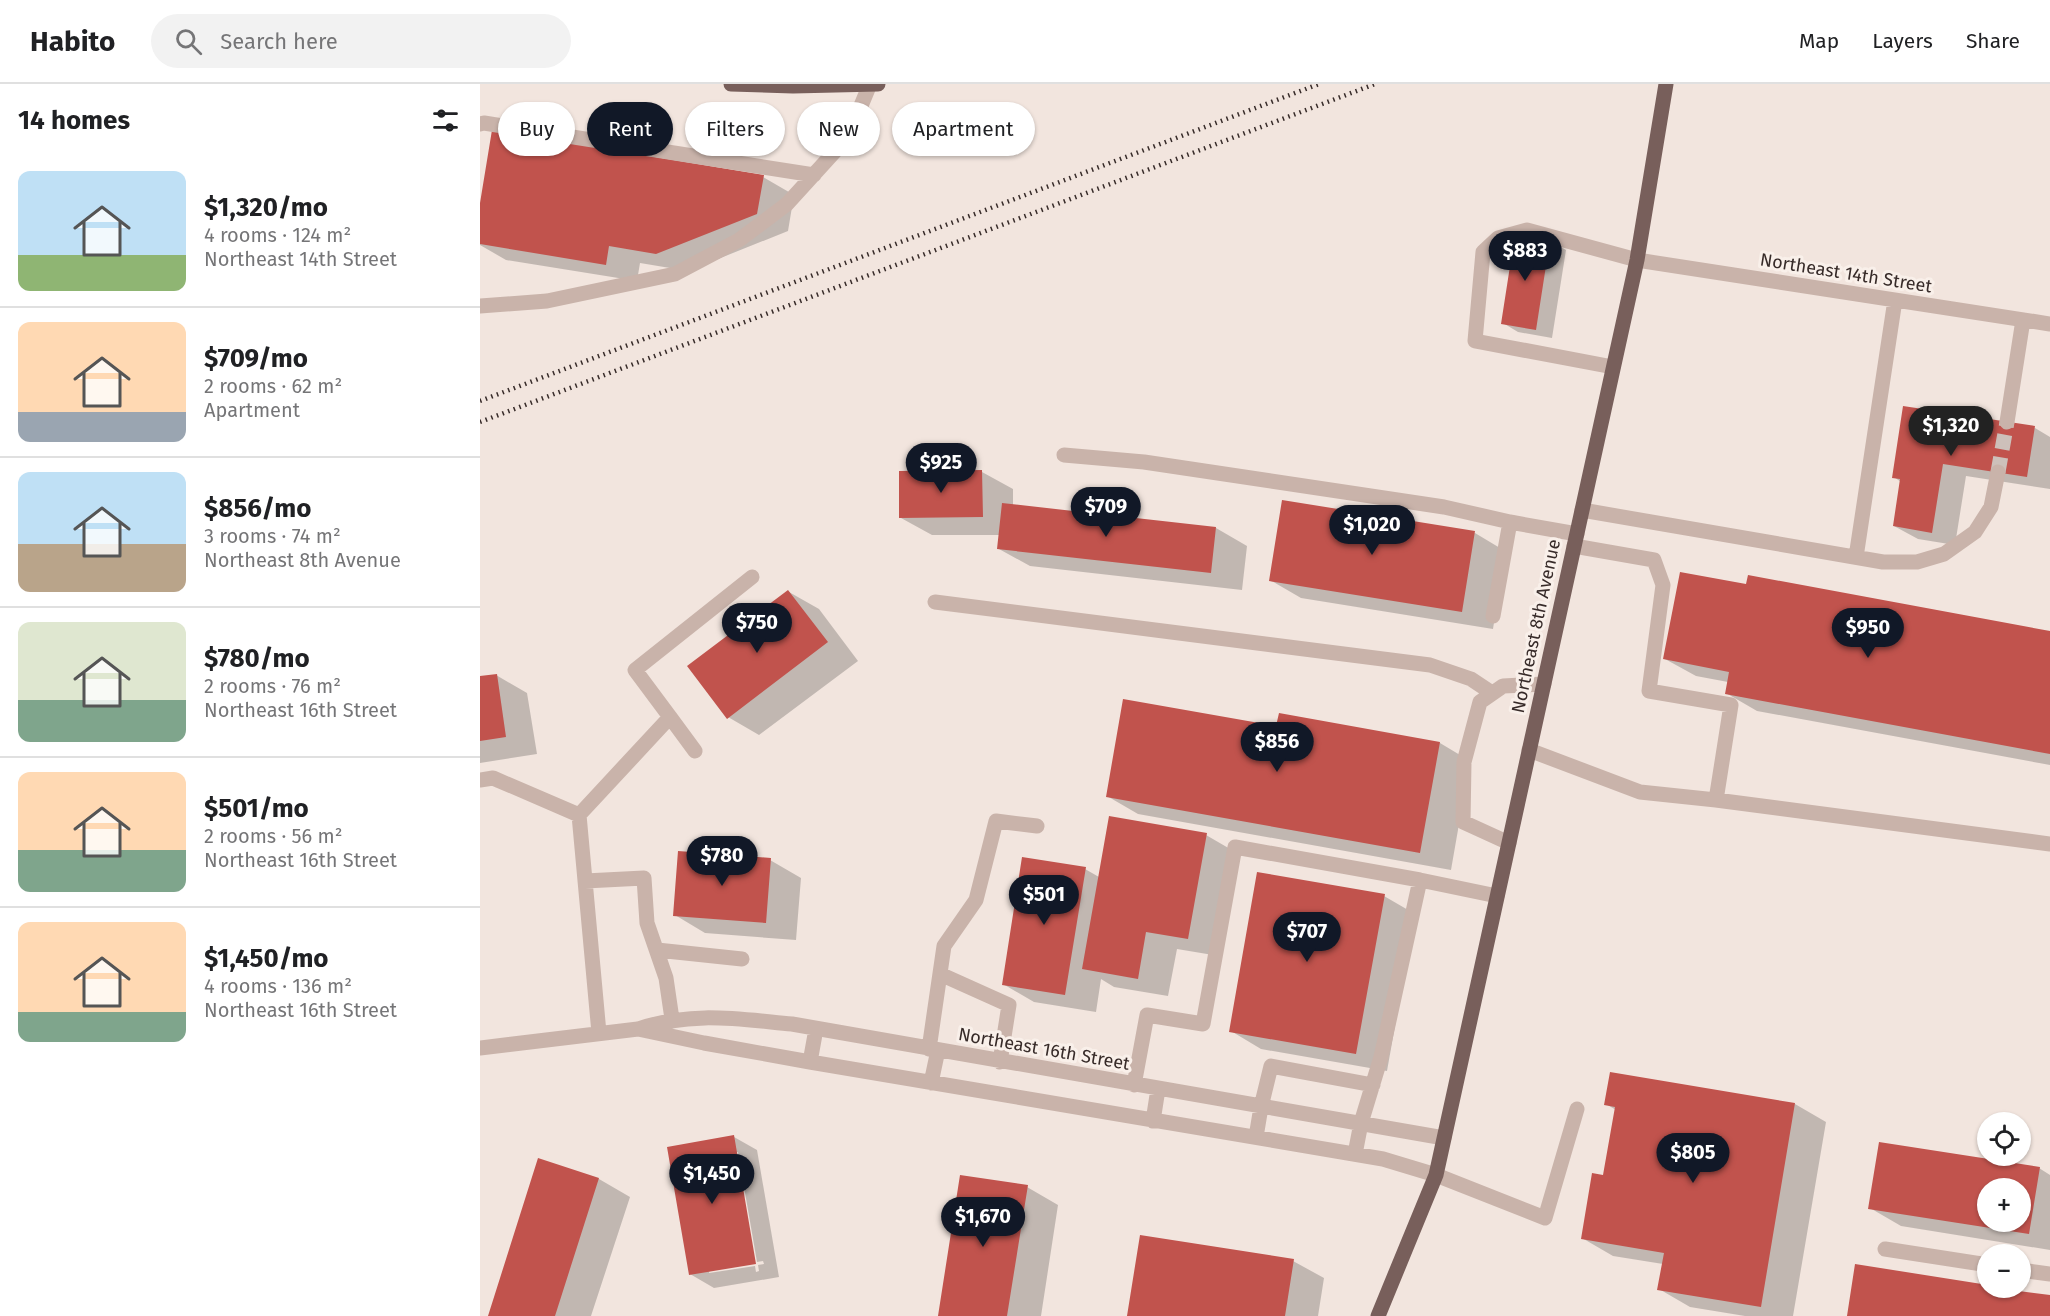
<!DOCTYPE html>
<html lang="en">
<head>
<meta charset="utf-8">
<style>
	body { margin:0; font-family:"Fira Sans",sans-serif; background:#f2f2f2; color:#202124; height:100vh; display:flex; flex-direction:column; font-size:22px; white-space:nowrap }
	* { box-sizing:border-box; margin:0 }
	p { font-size:20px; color:#757577 }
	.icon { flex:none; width:33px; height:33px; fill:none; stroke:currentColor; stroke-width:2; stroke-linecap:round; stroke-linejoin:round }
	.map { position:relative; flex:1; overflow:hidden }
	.details { display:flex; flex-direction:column; background:#fff; width:480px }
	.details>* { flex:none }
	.hud { position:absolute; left:18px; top:18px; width:570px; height:54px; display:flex; gap:12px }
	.controls { position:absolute; left:1497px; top:1028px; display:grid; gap:12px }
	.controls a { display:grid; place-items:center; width:54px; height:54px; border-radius:50%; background:#fff; box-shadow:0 2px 4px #0004; font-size:30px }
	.price { position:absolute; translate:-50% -51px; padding:0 14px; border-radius:21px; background:#111827; color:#fff; font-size:20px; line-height:39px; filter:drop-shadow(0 2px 3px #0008) }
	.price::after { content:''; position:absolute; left:50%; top:36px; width:18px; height:14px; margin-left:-9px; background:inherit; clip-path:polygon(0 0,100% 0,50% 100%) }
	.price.active { background:#222; color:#fff }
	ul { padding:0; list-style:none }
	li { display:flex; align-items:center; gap:18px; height:150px; padding:0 18px }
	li+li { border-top:2px solid #e0e0e0 }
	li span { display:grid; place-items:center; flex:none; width:168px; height:120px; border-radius:12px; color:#555 }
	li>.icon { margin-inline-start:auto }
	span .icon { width:72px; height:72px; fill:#fffc; stroke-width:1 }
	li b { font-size:26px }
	h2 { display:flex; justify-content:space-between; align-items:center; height:72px; padding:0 18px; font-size:26px }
	.pill { padding:0 21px; border-radius:27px; background:#fff; box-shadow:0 2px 4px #0004; font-size:21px; line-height:54px }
	.pill.active { background:#111827; color:#fff }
	header { display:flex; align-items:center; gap:36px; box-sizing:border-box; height:84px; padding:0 30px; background:#fff; border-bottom:2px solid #e0e0e0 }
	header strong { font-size:28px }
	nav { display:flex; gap:33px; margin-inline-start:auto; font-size:21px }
	.search { width:420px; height:54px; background:#f2f2f2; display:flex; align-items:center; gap:15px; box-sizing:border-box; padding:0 21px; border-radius:33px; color:#757577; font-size:22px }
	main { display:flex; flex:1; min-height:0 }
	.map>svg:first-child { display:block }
</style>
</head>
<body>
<header>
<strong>Habito</strong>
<div class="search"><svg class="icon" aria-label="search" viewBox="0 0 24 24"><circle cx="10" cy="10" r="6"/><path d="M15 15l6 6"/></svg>Search here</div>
<nav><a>Map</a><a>Layers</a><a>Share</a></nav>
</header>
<main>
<section class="details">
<h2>14 homes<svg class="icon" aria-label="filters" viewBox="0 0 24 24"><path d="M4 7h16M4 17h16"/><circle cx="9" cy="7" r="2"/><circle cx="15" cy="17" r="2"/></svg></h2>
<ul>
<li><span style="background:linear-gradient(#bfe0f5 70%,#8fb573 0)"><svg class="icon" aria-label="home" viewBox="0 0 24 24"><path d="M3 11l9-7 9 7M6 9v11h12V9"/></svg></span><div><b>$1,320/mo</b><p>4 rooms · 124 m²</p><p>Northeast 14th Street</p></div></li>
<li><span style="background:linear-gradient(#ffd9b3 75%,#9aa5b1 0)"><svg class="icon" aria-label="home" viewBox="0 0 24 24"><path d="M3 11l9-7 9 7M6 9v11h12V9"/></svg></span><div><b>$709/mo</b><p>2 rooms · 62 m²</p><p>Apartment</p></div></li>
<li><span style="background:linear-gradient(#bfe0f5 60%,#b9a48a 0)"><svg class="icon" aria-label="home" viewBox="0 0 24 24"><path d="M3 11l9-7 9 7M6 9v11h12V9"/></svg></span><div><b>$856/mo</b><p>3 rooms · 74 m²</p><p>Northeast 8th Avenue</p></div></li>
<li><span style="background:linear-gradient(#dfe7d0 65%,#7fa58c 0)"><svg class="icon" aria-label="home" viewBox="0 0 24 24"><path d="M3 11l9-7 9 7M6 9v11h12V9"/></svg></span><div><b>$780/mo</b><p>2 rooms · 76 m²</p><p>Northeast 16th Street</p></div></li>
<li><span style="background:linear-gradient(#ffd9b3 65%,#7fa58c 0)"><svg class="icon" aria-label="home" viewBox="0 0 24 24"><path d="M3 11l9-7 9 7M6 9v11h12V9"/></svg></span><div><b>$501/mo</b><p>2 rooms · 56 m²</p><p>Northeast 16th Street</p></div></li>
<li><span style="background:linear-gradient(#ffd9b3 75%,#7fa58c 0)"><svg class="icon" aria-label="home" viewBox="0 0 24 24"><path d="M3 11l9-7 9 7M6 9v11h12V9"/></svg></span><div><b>$1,450/mo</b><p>4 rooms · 136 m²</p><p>Northeast 16th Street</p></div></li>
</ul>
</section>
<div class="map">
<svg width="1570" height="1232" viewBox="0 0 1570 1232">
	<rect width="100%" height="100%" fill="#f2e5de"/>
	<!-- shadow -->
	<path fill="#0003" fill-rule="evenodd" d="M 283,93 L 314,111 L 308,147 L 208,187 L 160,179 L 157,197 L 26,176 L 0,161 L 0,128 Z
		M 1070,157 L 1086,166 L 1072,254 L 1038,248 L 1023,239 Z
		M 1555,344 L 1570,353 L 1570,405 L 1486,392 L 1475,461 L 1438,455 L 1414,442 L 1421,398 L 1414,393 Z
		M 502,388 L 533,405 L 533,422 L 736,444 L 767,462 L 762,506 L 550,482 L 519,465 L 521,451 L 452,451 L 421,434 Z
		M 995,449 L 1025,467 L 1013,545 L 821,514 L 790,496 Z
		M 309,508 L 339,525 L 378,577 L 279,651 L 248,633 Z
		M 1570,549 L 1570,681 L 1277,627 L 1246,609 L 1248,598 L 1216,592 L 1185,575 Z
		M 16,591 L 47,609 L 57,670 L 0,679 L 0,594 Z
		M 798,644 L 960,659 L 990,677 L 971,786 L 658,730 L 627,712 Z
		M 726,751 L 757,769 L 739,872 L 697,865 L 688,912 L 634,903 L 621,895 L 616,928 L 554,918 L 523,900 L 605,785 L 619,793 Z
		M 290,776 L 321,794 L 316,856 L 225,849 L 195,831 Z
		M 904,812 L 935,830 L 907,987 L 781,965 L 751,947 Z
		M 1131,989 L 1315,1020 L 1346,1038 L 1313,1232 L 1265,1232 L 1210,1223 L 1179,1205 L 1183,1180 L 1133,1172 L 1102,1154 L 1125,1093 L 1136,1026 L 1126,1020 Z
		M 254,1053 L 277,1066 L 299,1193 L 234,1204 L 210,1190 ZM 255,1068 L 258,1068 L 277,1178 L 283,1177 L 284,1180 L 278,1181 L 279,1187 L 276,1188 L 275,1182 L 229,1189 Z
		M 59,1076 L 119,1095 L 150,1113 L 111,1232 L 9,1232 Z
		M 1559,1084 L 1570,1091 L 1570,1166 L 1421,1142 L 1390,1124 ZM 1508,1104 L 1540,1104 L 1540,1137 L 1508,1137 Z
		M 547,1103 L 578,1121 L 561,1232 L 459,1232 Z
		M 813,1177 L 844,1194 L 838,1232 L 649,1232 Z"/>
	<!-- building -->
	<path fill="#c1534d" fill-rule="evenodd" d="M 12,46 L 284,91 L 277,130 L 176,170 L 129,162 L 126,181 L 0,160 L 0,119 Z
		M 1035,150 L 1070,156 L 1056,246 L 1021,240 Z
		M 1423,322 L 1555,342 L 1547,393 L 1463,380 L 1452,449 L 1413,442 L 1420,395 L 1412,394 Z
		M 502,386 L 503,433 L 419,434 L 419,387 Z
		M 802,416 L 995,447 L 982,528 L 789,497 Z
		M 522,419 L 736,443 L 731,489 L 517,465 Z
		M 1200,488 L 1266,500 L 1268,491 L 1570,547 L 1570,670 L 1245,610 L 1249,588 L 1183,575 Z
		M 308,506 L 348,558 L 247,635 L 207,582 Z
		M 17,590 L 26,653 L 0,657 L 0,592 Z
		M 643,615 L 796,642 L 799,629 L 960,658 L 940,769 L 626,713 Z
		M 629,732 L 727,749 L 708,855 L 666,848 L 658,895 L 602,885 Z
		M 198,767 L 291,774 L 286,839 L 193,832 Z
		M 542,773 L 606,783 L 585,911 L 522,901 Z
		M 777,788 L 905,810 L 876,970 L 749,948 Z
		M 1130,988 L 1315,1019 L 1281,1223 L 1177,1206 L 1184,1169 L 1101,1155 L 1112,1089 L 1123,1091 L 1135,1023 L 1124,1021 Z
		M 254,1051 L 276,1180 L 209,1191 L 187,1063 Z
		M 1399,1058 L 1560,1083 L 1549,1150 L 1388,1125 ZM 1508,1104 L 1540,1104 L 1540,1137 L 1508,1137 Z
		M 58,1074 L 119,1094 L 75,1232 L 8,1232 Z
		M 480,1091 L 548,1101 L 527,1232 L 458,1232 Z
		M 660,1151 L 814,1175 L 805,1232 L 647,1232 Z
		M 1375,1180 L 1508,1201 L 1508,1203 L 1570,1211 L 1570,1232 L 1367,1232 Z"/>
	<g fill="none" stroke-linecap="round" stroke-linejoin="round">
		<!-- minor-tunnel -->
		<path stroke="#cdc0ba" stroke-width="15" stroke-dasharray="15 8" stroke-linecap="butt" d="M 1518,388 L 1527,338"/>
		<!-- minor -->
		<path stroke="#c9b3aa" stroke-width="15" d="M 0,40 L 4,39 L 334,91
			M 0,222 L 67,217 L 195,190 L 259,156 L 307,120 L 368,53 L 390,0
			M 1133,283 L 995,257 L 1003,168 L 1018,154 L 1047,146 L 1157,176 L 1570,240
			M 1527,338 L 1543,236
			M 584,371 L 664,378 L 964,423 L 1030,438 L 1097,450
			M 1102,426 L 1403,478 L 1437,478 L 1464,470 L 1495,448 L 1511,423 L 1518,388
			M 1094,462 L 1174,476 L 1183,501 L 1169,607 L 1251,621 L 1236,716
			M 1376,473 L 1415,216
			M 455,518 L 950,581 L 991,595 L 1012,609
			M 1013,532 L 1030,438
			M 190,633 L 215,667
			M 1049,666 L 1160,708 L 1236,716 L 1570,760
			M 0,696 L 13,694 L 99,731
			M 1029,759 L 983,738 L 984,678 L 1000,618 L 1023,602 L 1064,600
			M 105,797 L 164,794 L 167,839 L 186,894 L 192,935
			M 177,866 L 262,875
			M 460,890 L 529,921 L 520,978
			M 158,945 L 224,959 L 330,978 L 903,1075 L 956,1091 L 1065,1134 L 1097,1025
			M 119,949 L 99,731 L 190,633 L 155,586 L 272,493
			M 0,964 L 158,945 C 212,927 257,935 312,940 L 964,1054
			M 449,965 L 464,862 L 496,816 L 516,737 L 557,742
			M 330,978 L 336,945
			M 451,999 L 458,966
			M 654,1001 L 667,931 L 723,940 L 755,763 L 940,796 L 1017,812
			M 673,1037 L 678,1005
			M 776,1053 L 781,1023 L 791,982 L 893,1001
			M 875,1070 L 881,1039 L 901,973 L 940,796
			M 1405,1165 L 1508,1181
			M 1540,1186 L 1570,1190"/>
		<!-- major -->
		<path stroke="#785f5b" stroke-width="15" d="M 251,0 L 313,2 L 398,0
			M 898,1232 L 956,1091 L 1157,176 L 1186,0"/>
		<!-- rail -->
		<path stroke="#372b29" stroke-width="4.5" stroke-dasharray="1.5 4.5" stroke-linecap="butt" d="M 0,317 L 839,0
			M 0,338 L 895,0"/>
	</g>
	<g text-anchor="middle" stroke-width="6" stroke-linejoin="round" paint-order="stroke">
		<!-- street labels -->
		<g font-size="18" fill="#372b29" stroke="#f9f0ea">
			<text transform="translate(1366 189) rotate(9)" y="6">Northeast 14th Street</text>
			<text transform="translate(1056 542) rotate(-78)" y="6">Northeast 8th Avenue</text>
			<text transform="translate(564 965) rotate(10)" y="6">Northeast 16th Street</text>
		</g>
	</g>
</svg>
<div class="controls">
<a><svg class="icon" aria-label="locate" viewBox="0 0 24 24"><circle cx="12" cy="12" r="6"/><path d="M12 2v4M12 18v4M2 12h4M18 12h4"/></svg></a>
<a>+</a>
<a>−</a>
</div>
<b class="price" style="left:1045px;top:198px">$883</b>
<b class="price active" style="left:1471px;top:373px">$1,320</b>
<b class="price" style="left:461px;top:410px">$925</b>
<b class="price" style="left:626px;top:454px">$709</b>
<b class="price" style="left:892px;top:472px">$1,020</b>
<b class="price" style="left:277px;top:570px">$750</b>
<b class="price" style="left:1388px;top:575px">$950</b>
<b class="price" style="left:797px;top:689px">$856</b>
<b class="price" style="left:242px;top:803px">$780</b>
<b class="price" style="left:564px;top:842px">$501</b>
<b class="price" style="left:827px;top:879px">$707</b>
<b class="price" style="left:1213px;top:1100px">$805</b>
<b class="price" style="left:232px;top:1121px">$1,450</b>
<b class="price" style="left:503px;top:1164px">$1,670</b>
<div class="hud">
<a class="pill">Buy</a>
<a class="pill active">Rent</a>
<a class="pill">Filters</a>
<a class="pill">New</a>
<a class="pill">Apartment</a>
</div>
</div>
</main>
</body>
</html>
